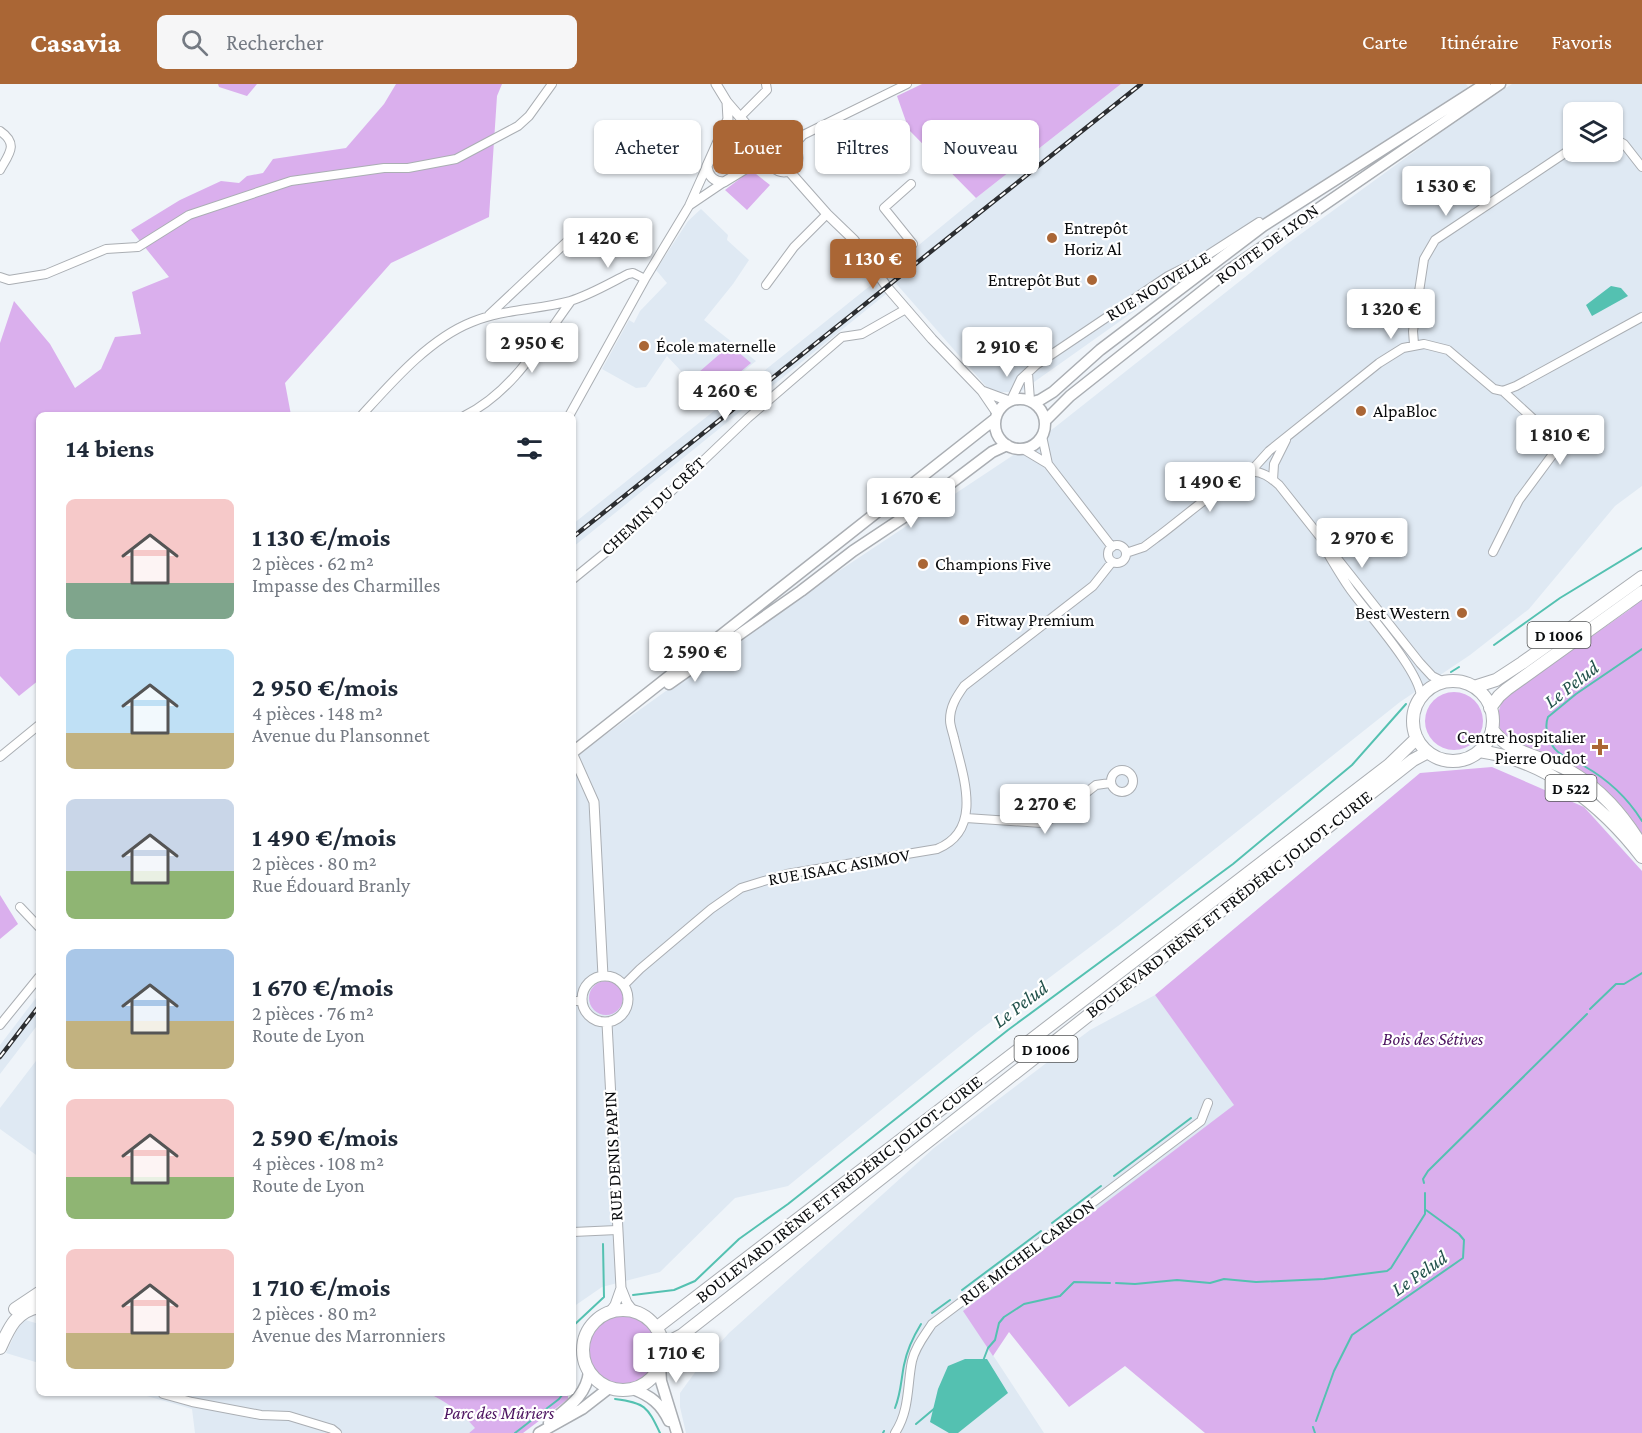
<!DOCTYPE html>
<html lang="fr">
<head>
<meta charset="utf-8">
<style>
	body { margin:0; font-family:"Crimson Pro",serif; background:#f6f6f7; color:#1f2937; height:100vh; display:flex; flex-direction:column; font-size:22px; white-space:nowrap }
	* { box-sizing:border-box; margin:0 }
	p { font-size:20px; color:#747a83 }
	.icon { flex:none; width:33px; height:33px; fill:none; stroke:currentColor; stroke-width:2; stroke-linecap:round; stroke-linejoin:round }
	.map { position:relative; flex:1; overflow:hidden }
	.details { position:absolute; left:36px; top:328px; width:540px; height:984px; display:flex; flex-direction:column; background:#fff; border-radius:9px; box-shadow:0 2px 4px #0004 }
	.details>* { flex:none }
	.guide { position:absolute; left:594px; top:36px; width:570px; height:54px; display:flex; gap:12px }
	.fabs { position:absolute; left:1563px; top:18px; display:grid; gap:12px }
	.fabs a { display:grid; place-items:center; width:60px; height:60px; border-radius:9px; background:#fff; box-shadow:0 2px 4px #0004; font-size:30px }
	.price { position:absolute; translate:-50% -51px; padding:0 14px; border-radius:6px; background:#fff; color:#222; font-size:20px; line-height:39px; filter:drop-shadow(0 2px 3px #0008) }
	.price::after { content:''; position:absolute; left:50%; top:36px; width:18px; height:14px; margin-left:-9px; background:inherit; clip-path:polygon(0 0,100% 0,50% 100%) }
	.price.on { background:#aa6635; color:#fff }
	ul { padding:0; list-style:none }
	li { display:flex; align-items:center; gap:18px; height:150px; padding:0 30px }
	li span { display:grid; place-items:center; flex:none; width:168px; height:120px; border-radius:9px; color:#555 }
	li>.icon { margin-inline-start:auto }
	span .icon { width:72px; height:72px; fill:#fffc; stroke-width:1 }
	li b { font-size:26px }
	h2 { display:flex; justify-content:space-between; align-items:center; height:72px; padding:0 30px; font-size:26px }
	.pill { padding:0 21px; border-radius:9px; background:#fff; box-shadow:0 2px 4px #0004; font-size:21px; line-height:54px }
	.pill.on { background:#aa6635; color:#fff }
	header { display:flex; align-items:center; gap:36px; box-sizing:border-box; height:84px; padding:0 30px; background:#aa6635; color:#fff }
	header strong { font-size:28px }
	nav { display:flex; gap:33px; margin-inline-start:auto; font-size:21px }
	.search { width:420px; height:54px; background:#f6f6f7; display:flex; align-items:center; gap:15px; box-sizing:border-box; padding:0 21px; border-radius:9px; color:#747a83; font-size:22px }
	.map>svg:first-child { display:block }
</style>
</head>
<body>
<header>
<strong>Casavia</strong>
<div class="search"><svg class="icon" aria-label="search" viewBox="0 0 24 24"><circle cx="10" cy="10" r="6"/><path d="M15 15l6 6"/></svg>Rechercher</div>
<nav><a>Carte</a><a>Itinéraire</a><a>Favoris</a></nav>
</header>
<div class="map">
<svg width="1642" height="1349" viewBox="0 0 1642 1349">
	<rect width="100%" height="100%" fill="#eff4f9"/>
	<!-- built -->
	<path fill="#dfe9f3" fill-rule="evenodd" d="M 1121,0 L 1466,0 L 1469,4 L 1246,148 L 1020,308 L 991,308 L 886,188 L 976,114 Z
		M 1512,0 L 1642,0 L 1642,402 L 1615,422 L 1529,525 L 1470,571 L 1400,618 L 1118,842 L 976,949 L 788,1102 L 735,1114 L 660,1188 L 602,1203 L 573,1223 L 573,674 L 756,542 L 1054,344 L 1287,160 L 1466,30 ZM 1574,28 L 1612,28 L 1612,68 L 1574,68 Z
		M 701,125 L 728,151 L 727,156 L 749,176 L 733,200 L 704,236 L 756,277 L 708,316 L 667,272 L 646,303 L 636,304 L 602,285 L 629,236 L 634,239 L 640,227 L 667,199 L 656,186 L 688,137 Z
		M 876,197 L 886,210 L 573,463 L 573,440 Z
		M 39,910 L 39,939 L 0,990 L 0,961 Z
		M 1155,911 L 1235,1021 L 964,1227 L 1044,1349 L 686,1349 L 680,1323 L 680,1309 L 701,1280 L 729,1249 L 934,1064 L 1090,946 Z
		M 39,973 L 39,1073 L 0,1045 L 0,1024 Z
		M 22,1235 L 39,1240 L 39,1279 L 6,1269 Z
		M 140,1310 L 430,1310 L 454,1323 L 476,1344 L 469,1349 L 195,1349 L 192,1325 Z"/>
	<!-- green -->
	<path fill="#daafed" d="M 218,0 L 257,0 L 247,12 L 219,3 Z
		M 396,0 L 502,0 L 497,12 L 489,133 L 391,179 L 285,299 L 291,331 L 39,332 L 39,596 L 19,612 L 0,592 L 0,259 L 14,217 L 50,260 L 75,304 L 101,285 L 115,253 L 141,250 L 132,208 L 169,193 L 131,146 L 180,116 L 221,97 L 239,99 L 247,92 L 263,89 L 273,75 L 346,64 L 384,20 Z
		M 922,0 L 1121,0 L 976,114 L 909,46 L 897,12 Z
		M 751,86 L 770,101 L 747,126 L 725,106 Z
		M 730,261 L 751,279 L 708,315 L 691,295 Z
		M 1642,514 L 1642,750 C 1621,715 1589,686 1550,670 C 1535,664 1516,663 1504,651 C 1496,643 1497,625 1503,617 C 1514,602 1535,591 1550,581 C 1577,563 1603,544 1629,526 Z
		M1425 637a29 29 0 1 1 58 0a29 29 0 1 1-58 0Z
		M 1492,683 L 1584,723 L 1642,787 L 1642,1349 L 1205,1349 L 1125,1282 L 1069,1323 L 1009,1248 L 993,1272 L 963,1227 L 1234,1021 L 1155,911 L 1420,689 Z
		M 0,811 L 18,840 L 0,855 Z
		M589 914a17 17 0 1 1 34 0a17 17 0 1 1-34 0Z
		M589 1266a34 34 0 1 1 68 0a34 34 0 1 1-68 0Z
		M 430,1310 L 568,1310 L 568,1315 L 523,1349 L 469,1349 L 475,1344 C 462,1329 448,1319 430,1310 Z"/>
	<!-- water -->
	<path fill="#54c1b1" d="M 1611,202 L 1621,204 L 1628,212 L 1592,232 L 1586,221 Z
		M 965,1275 L 987,1275 L 1008,1309 L 958,1349 L 949,1349 L 930,1338 L 938,1305 L 948,1282 Z"/>
	<g fill="none" stroke-linecap="round" stroke-linejoin="round">
		<!-- stream -->
		<path stroke="#54c1b1" stroke-width="2" d="M 1494,561 L 1560,514 L 1642,464
			M 1642,565 L 1576,610 L 1548,633 C 1544,643 1548,657 1555,665 C 1561,673 1575,676 1584,682 C 1607,695 1627,713 1642,737
			M 1451,588 L 1459,583
			M 1590,925 L 1616,900 L 1624,900 L 1642,889
			M 1114,1092 L 1191,1034
			M 1424,1099 L 1423,1095 L 1428,1087 L 1587,930
			M 1052,1139 L 1101,1102
			M 1116,1199 L 1135,1200 L 1177,1196 L 1210,1199 L 1224,1195 L 1256,1198 L 1324,1195 L 1387,1187 L 1391,1184 L 1425,1130 L 1425,1109
			M 962,1206 L 1041,1147
			M 633,1211 L 674,1206 L 695,1197 L 739,1155 L 788,1120 L 1008,946 L 1233,780 L 1352,681 L 1406,620
			M 932,1229 L 950,1216
			M 573,1242 L 604,1213 L 603,1160
			M 983,1277 L 988,1264 L 995,1256 L 999,1239 L 1004,1233 L 1024,1220 L 1060,1212 L 1074,1198 L 1110,1199
			M 615,1315 C 645,1319 647,1322 660,1349
			M 895,1324 C 901,1309 901,1296 904,1281 C 907,1266 913,1253 921,1240
			M 1316,1337 L 1334,1287 L 1352,1251 L 1463,1174 L 1464,1156 L 1459,1150 L 1426,1126
			M 916,1340 L 935,1324
			M 1313,1343 L 1315,1349
			M 515,1349 L 559,1315 L 563,1310
			M 883,1349 L 884,1347"/>
		<defs>
			<path id="minor" d="M 740,33 L 767,6 L 766,0
				M 0,47 C 19,60 9,70 0,86
				M 1612,53 L 1624,60 L 1642,83
				M 792,63 L 803,51 L 907,0
				M 690,121 L 724,98
				M 877,189 L 913,160 L 884,124 L 911,100
				M 0,193 L 9,196 L 46,190 L 106,165 L 138,163 L 189,131 L 291,97 L 384,84 L 408,84 L 456,75 L 518,42 L 529,32 L 552,0
				M 766,201 L 794,163 L 827,130
				M 489,231 L 575,150
				M 1414,260 L 1413,247 L 1424,175 L 1435,156 L 1574,63
				M 1028,289 L 1030,316
				M 1011,316 L 1021,295 L 1036,281 L 1168,192 L 1200,176 L 1259,138
				M 361,332 C 392,298 429,255 472,238 C 503,225 538,226 570,217 C 590,211 610,199 628,190 L 633,189 L 645,195
				M 464,332 C 512,309 541,258 571,217
				M 569,332 L 645,195 L 689,122 L 707,82
				M 1042,352 L 1048,380
				M 1023,365 L 1048,380 L 1112,463
				M 1251,387 L 1269,367 L 1379,279 L 1403,264 L 1424,260 L 1448,266 L 1494,305 L 1503,307 L 1516,302 L 1642,233
				M 1273,396 L 1274,380 L 1286,356
				M1108 470a9 9 0 1 1 18 0a9 9 0 1 1-18 0Z
				M 1325,465 C 1333,478 1341,492 1350,505 C 1367,529 1420,587 1421,613
				M 1493,468 L 1519,416 L 1556,366 L 1554,354 L 1503,307
				M 1126,469 L 1144,463 L 1156,454 C 1175,441 1231,391 1250,388 C 1261,386 1271,394 1279,401 L 1420,579 L 1432,592 L 1444,598
				M 573,495 L 616,460 L 748,334 L 842,253 L 862,250 L 906,225
				M 0,673 L 39,641
				M1111 697a11 11 0 1 1 22 0a11 11 0 1 1-22 0Z
				M 966,734 L 1042,739 L 1055,733 L 1096,701 L 1110,699
				M 20,823 L 39,843
				M 624,901 L 640,885 L 711,825 L 741,804 L 787,790 L 937,765 C 984,746 963,692 954,654 C 953,649 950,642 950,636 C 950,622 957,612 964,602 L 1093,502 L 1112,478
				M 573,917 L 581,917
				M 0,941 L 39,893
				M 573,1148 L 617,1146
				M 163,1310 L 192,1318 L 261,1331 L 289,1332 L 332,1345 L 337,1349
				M 895,1349 C 910,1326 907,1301 912,1277 C 915,1263 925,1251 932,1240 L 1201,1037 L 1208,1019"/>
			<path id="tertiary" d="M 716,0 L 727,18 L 764,61 L 769,64 L 775,64
				M 727,18 L 728,35 L 707,82 C 708,92 714,98 724,98 L 755,79 L 771,78
				M770 74a14 14 0 1 1 28 0a14 14 0 1 1-28 0Z
				M 789,87 L 827,130 L 854,156 L 887,203 L 932,255 L 982,307 L 997,329
				M 982,307 L 1009,317
				M 573,671 L 594,718 L 603,892
				M582 915a23 23 0 1 1 46 0a23 23 0 1 1-46 0Z
				M 607,939 L 621,1204 L 627,1219 L 634,1228
				M 609,1229 L 615,1221 L 621,1204"/>
			<path id="secondary" d="M995 340a25 25 0 1 1 50 0a25 25 0 1 1-50 0Z
				M 1033,318 L 1040,316 L 1053,308 L 1100,266 L 1263,142 L 1485,0
				M 1045,337 L 1070,312 L 1229,186 L 1500,0
				M 669,600 L 801,507 L 853,467 L 922,421 L 992,368 L 1007,361
				M 573,668 L 995,335
				M 660,1282 L 661,1297 L 677,1349
				M 633,1305 C 651,1312 661,1320 669,1337
				M 549,1339 C 567,1324 587,1312 589,1287
				M 539,1349 L 582,1325 L 609,1304"/>
			<path id="primary" d="M1413 637a40 40 0 1 1 80 0a40 40 0 1 1-80 0Z
				M 1474,603 L 1496,596 L 1522,579 L 1642,493
				M 1490,624 L 1499,612 L 1507,605 L 1642,508
				M 1492,645 C 1509,671 1542,671 1568,686 C 1601,705 1622,730 1642,762
				M 1479,667 C 1546,676 1602,721 1642,773
				M 15,1225 L 39,1209
				M583 1266a40 40 0 1 1 80 0a40 40 0 1 1-80 0Z
				M 656,1244 L 1389,681 L 1417,654
				M 663,1261 L 682,1251 L 1413,676 L 1428,668
				M 0,1264 C 9,1244 16,1227 39,1223"/>
		</defs>
		<!-- minor casing -->
		<use href="#minor" stroke="#aaaeb3" stroke-width="10"/>
		<!-- tertiary casing -->
		<use href="#tertiary" stroke="#aaaeb3" stroke-width="11"/>
		<!-- secondary casing -->
		<use href="#secondary" stroke="#aaaeb3" stroke-width="13"/>
		<!-- primary casing -->
		<use href="#primary" stroke="#aaaeb3" stroke-width="14"/>
		<!-- minor -->
		<use href="#minor" stroke="#fff" stroke-width="8"/>
		<!-- tertiary -->
		<use href="#tertiary" stroke="#fff" stroke-width="9"/>
		<!-- secondary -->
		<use href="#secondary" stroke="#fff" stroke-width="10"/>
		<!-- primary -->
		<use href="#primary" stroke="#fff" stroke-width="12"/>
		<defs>
			<path id="rail" d="M 573,453 L 1141,0
				M 0,973 L 39,922"/>
		</defs>
		<!-- rail casing -->
		<use href="#rail" stroke="#2c2e31" stroke-width="4.5"/>
		<!-- rail -->
		<use href="#rail" stroke="#fff" stroke-width="2" stroke-dasharray="7" stroke-linecap="butt"/>
	</g>
	<!-- markers -->
	<g fill="#aa6635" stroke="#fff" stroke-width="2">
		<circle cx="1052" cy="154" r="6"/>
		<circle cx="1092" cy="196" r="6"/>
		<circle cx="644" cy="262" r="6"/>
		<circle cx="1361" cy="327" r="6"/>
		<circle cx="923" cy="480" r="6"/>
		<circle cx="1462" cy="529" r="6"/>
		<circle cx="964" cy="536" r="6"/>
		<path d="M1597 654h6v6h6v6h-6v6h-6v-6h-6v-6h6z"/>
	</g>
	<g text-anchor="middle" stroke-width="4.5" stroke-linejoin="round" paint-order="stroke">
		<!-- shield labels -->
		<g fill="#fff" stroke="#545657" stroke-width="1.5">
			<rect x="1527.5" y="538" width="63" height="26" rx="4.5"/>
			<rect x="1545.5" y="691" width="51" height="26" rx="4.5"/>
			<rect x="1014.5" y="952" width="63" height="26" rx="4.5"/>
		</g>
		<g font-size="16" font-weight="bold" fill="#0b0d0f">
			<text x="1559" y="557">D 1006</text>
			<text x="1571" y="710">D 522</text>
			<text x="1046" y="971">D 1006</text>
		</g>
		<!-- poi labels -->
		<g font-size="18" fill="#0b0d0f" stroke="#fff" text-anchor="start">
			<text x="1064" y="150">Entrepôt<tspan x="1064" dy="21">Horiz Al</tspan></text>
			<text x="1080" y="202" text-anchor="end">Entrepôt But</text>
			<text x="656" y="268">École maternelle</text>
			<text x="1373" y="333">AlpaBloc</text>
			<text x="935" y="486">Champions Five</text>
			<text x="1450" y="535" text-anchor="end">Best Western</text>
			<text x="976" y="542">Fitway Premium</text>
			<text x="1586" y="659" text-anchor="end">Centre hospitalier<tspan x="1586" dy="21">Pierre Oudot</tspan></text>
		</g>
		<!-- street labels -->
		<g font-size="18" fill="#0b0d0f" stroke="#fff">
			<text transform="translate(1267 160) rotate(-36)" y="6">ROUTE DE LYON</text>
			<text transform="translate(1158 202) rotate(-31)" y="6">RUE NOUVELLE</text>
			<text transform="translate(653 422) rotate(-43)" y="6">CHEMIN DU CRÊT</text>
			<text transform="translate(839 783) rotate(-10)" y="6">RUE ISAAC ASIMOV</text>
			<text transform="translate(1229 820) rotate(-38)" y="6">BOULEVARD IRÈNE ET FRÉDÉRIC JOLIOT-CURIE</text>
			<text transform="translate(613 1072) rotate(-93)" y="6">RUE DENIS PAPIN</text>
			<text transform="translate(839 1105) rotate(-38)" y="6">BOULEVARD IRÈNE ET FRÉDÉRIC JOLIOT-CURIE</text>
			<text transform="translate(1027 1168) rotate(-37)" y="6">RUE MICHEL CARRON</text>
		</g>
		<!-- park labels -->
		<g font-size="18" font-style="italic" fill="#4c1360" stroke="#fff">
			<text x="1433" y="961">Bois des Sétives</text>
			<text x="499" y="1335">Parc des Mûriers</text>
		</g>
		<!-- water labels -->
		<g font-size="20" font-style="italic" fill="#22524b" stroke="#fff">
			<text transform="translate(1571 600) rotate(-38)" y="7">Le Pelud</text>
			<text transform="translate(1020 920) rotate(-37)" y="7">Le Pelud</text>
			<text transform="translate(1419 1189) rotate(-35)" y="7">Le Pelud</text>
		</g>
	</g>
</svg>
<div class="fabs">
<a><svg class="icon" aria-label="layers" viewBox="0 0 24 24"><path d="M12 4l9 5-9 5-9-5zM3 14l9 5 9-5"/></svg></a>
</div>
<b class="price" style="left:1446px;top:133px">1 530 €</b>
<b class="price" style="left:608px;top:185px">1 420 €</b>
<b class="price on" style="left:873px;top:206px">1 130 €</b>
<b class="price" style="left:1391px;top:256px">1 320 €</b>
<b class="price" style="left:532px;top:290px">2 950 €</b>
<b class="price" style="left:1007px;top:294px">2 910 €</b>
<b class="price" style="left:725px;top:338px">4 260 €</b>
<b class="price" style="left:1560px;top:382px">1 810 €</b>
<b class="price" style="left:1210px;top:429px">1 490 €</b>
<b class="price" style="left:911px;top:445px">1 670 €</b>
<b class="price" style="left:1362px;top:485px">2 970 €</b>
<b class="price" style="left:695px;top:599px">2 590 €</b>
<b class="price" style="left:1045px;top:751px">2 270 €</b>
<b class="price" style="left:676px;top:1300px">1 710 €</b>
<div class="guide">
<a class="pill">Acheter</a>
<a class="pill on">Louer</a>
<a class="pill">Filtres</a>
<a class="pill">Nouveau</a>
</div>
<section class="details">
<h2>14 biens<svg class="icon" aria-label="filters" viewBox="0 0 24 24"><path d="M4 7h16M4 17h16"/><circle cx="9" cy="7" r="2"/><circle cx="15" cy="17" r="2"/></svg></h2>
<ul>
<li><span style="background:linear-gradient(#f6c9c9 70%,#7fa58c 0)"><svg class="icon" aria-label="home" viewBox="0 0 24 24"><path d="M3 11l9-7 9 7M6 9v11h12V9"/></svg></span><div><b>1 130 €/mois</b><p>2 pièces · 62 m²</p><p>Impasse des Charmilles</p></div></li>
<li><span style="background:linear-gradient(#bfe0f5 70%,#c2b280 0)"><svg class="icon" aria-label="home" viewBox="0 0 24 24"><path d="M3 11l9-7 9 7M6 9v11h12V9"/></svg></span><div><b>2 950 €/mois</b><p>4 pièces · 148 m²</p><p>Avenue du Plansonnet</p></div></li>
<li><span style="background:linear-gradient(#c9d6e8 60%,#8fb573 0)"><svg class="icon" aria-label="home" viewBox="0 0 24 24"><path d="M3 11l9-7 9 7M6 9v11h12V9"/></svg></span><div><b>1 490 €/mois</b><p>2 pièces · 80 m²</p><p>Rue Édouard Branly</p></div></li>
<li><span style="background:linear-gradient(#a9c7e8 60%,#c2b280 0)"><svg class="icon" aria-label="home" viewBox="0 0 24 24"><path d="M3 11l9-7 9 7M6 9v11h12V9"/></svg></span><div><b>1 670 €/mois</b><p>2 pièces · 76 m²</p><p>Route de Lyon</p></div></li>
<li><span style="background:linear-gradient(#f6c9c9 65%,#8fb573 0)"><svg class="icon" aria-label="home" viewBox="0 0 24 24"><path d="M3 11l9-7 9 7M6 9v11h12V9"/></svg></span><div><b>2 590 €/mois</b><p>4 pièces · 108 m²</p><p>Route de Lyon</p></div></li>
<li><span style="background:linear-gradient(#f6c9c9 70%,#c2b280 0)"><svg class="icon" aria-label="home" viewBox="0 0 24 24"><path d="M3 11l9-7 9 7M6 9v11h12V9"/></svg></span><div><b>1 710 €/mois</b><p>2 pièces · 80 m²</p><p>Avenue des Marronniers</p></div></li>
</ul>
</section>
</div>
</body>
</html>
